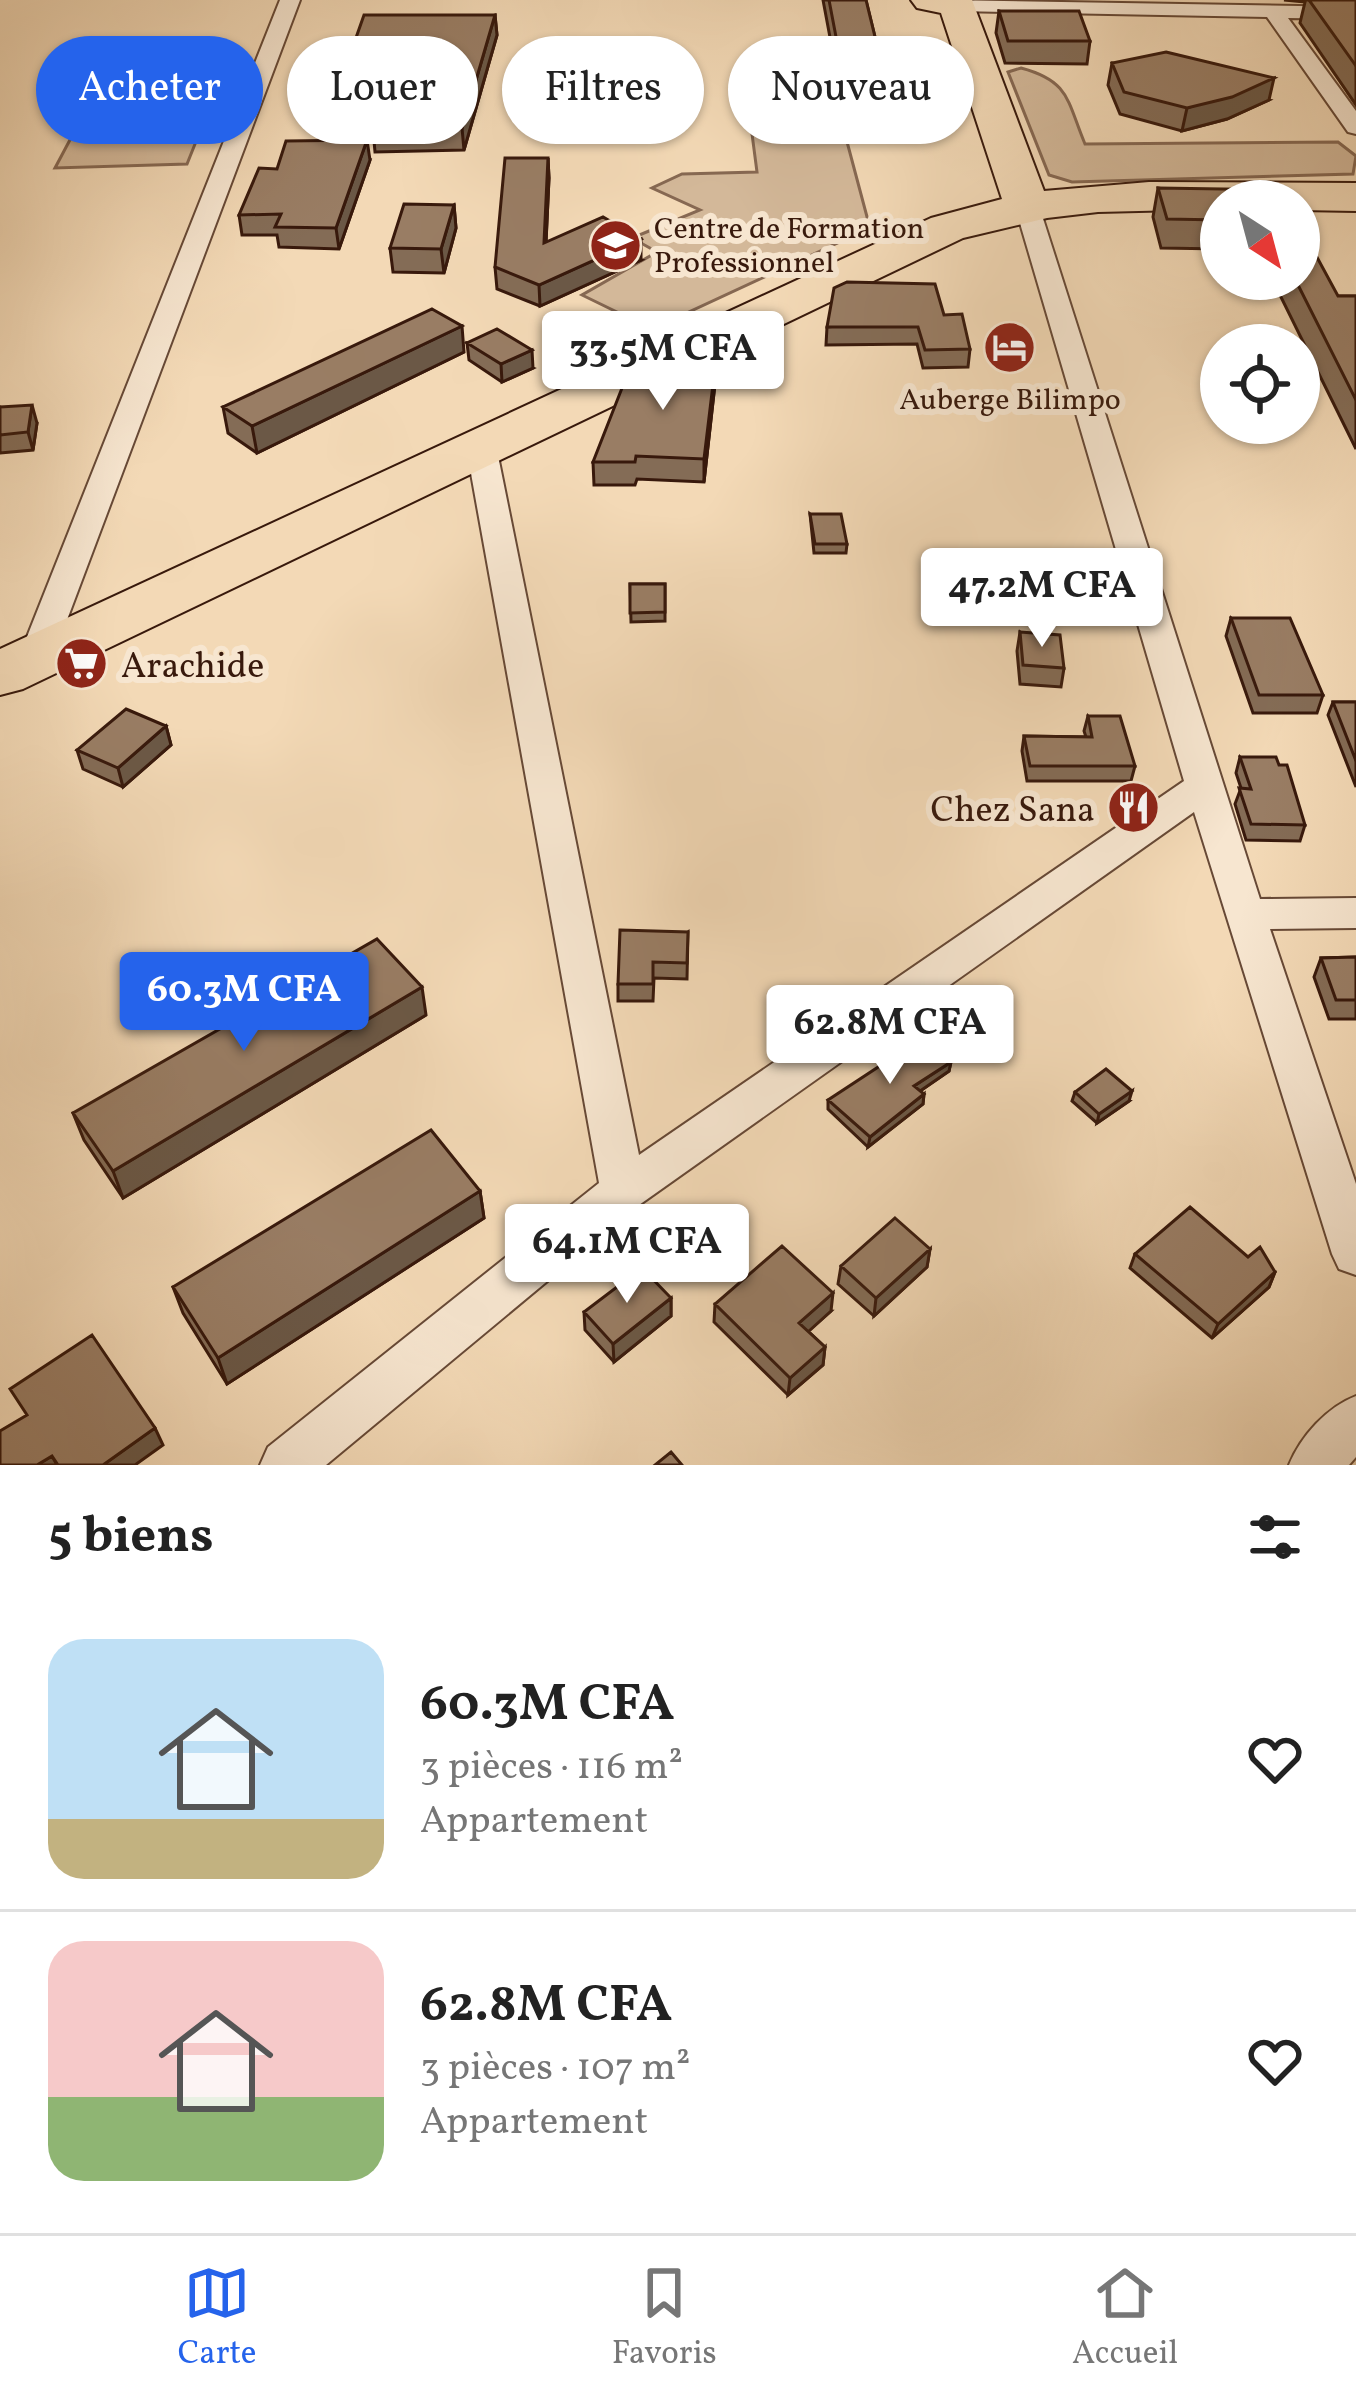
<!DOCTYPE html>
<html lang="fr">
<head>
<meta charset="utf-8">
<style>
	body { margin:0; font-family:Vollkorn,serif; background:#f2f2f2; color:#222; height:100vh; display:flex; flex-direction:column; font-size:45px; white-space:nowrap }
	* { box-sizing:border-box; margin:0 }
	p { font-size:39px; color:#767676 }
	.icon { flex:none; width:66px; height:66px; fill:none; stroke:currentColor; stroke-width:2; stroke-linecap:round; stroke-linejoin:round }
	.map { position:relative; height:1465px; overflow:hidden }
	.side { display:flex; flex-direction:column; background:#fff; flex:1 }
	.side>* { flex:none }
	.banner { position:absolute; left:36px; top:36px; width:1284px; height:108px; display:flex; gap:24px }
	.needle { width:78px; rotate:144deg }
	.tools { position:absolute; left:1200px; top:180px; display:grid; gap:24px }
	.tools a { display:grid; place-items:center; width:120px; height:120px; border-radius:50%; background:#fff; box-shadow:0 3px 9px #0004; font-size:60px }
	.price { position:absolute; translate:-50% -102px; padding:0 27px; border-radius:12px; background:#fff; color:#222; font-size:39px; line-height:78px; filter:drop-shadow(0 3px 6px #0008) }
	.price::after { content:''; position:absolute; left:50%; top:72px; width:36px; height:27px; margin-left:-18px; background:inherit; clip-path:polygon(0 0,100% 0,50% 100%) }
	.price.current { background:#2563eb; color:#fff }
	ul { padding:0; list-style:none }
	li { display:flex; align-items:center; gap:36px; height:300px; padding:0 48px }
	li+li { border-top:3px solid #e0e0e0 }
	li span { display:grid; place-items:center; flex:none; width:336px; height:240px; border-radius:36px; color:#555 }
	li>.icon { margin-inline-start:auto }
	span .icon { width:144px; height:144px; fill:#fffc; stroke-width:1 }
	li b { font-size:51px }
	h2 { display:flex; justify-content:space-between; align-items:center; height:144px; padding:0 48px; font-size:51px }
	.pill { padding:0 42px; border-radius:54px; background:#fff; box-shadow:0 3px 9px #0004; font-size:42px; line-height:108px }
	.pill.current { background:#2563eb; color:#fff }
	.menu { display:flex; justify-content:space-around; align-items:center; height:168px; border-top:3px solid #e0e0e0; background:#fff; font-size:33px; color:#767676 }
	.menu a { display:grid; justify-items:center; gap:6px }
	.menu .current { color:#2563eb }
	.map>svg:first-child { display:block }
</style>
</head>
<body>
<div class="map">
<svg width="1356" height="1465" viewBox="0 0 1356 1465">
	<rect width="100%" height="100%" fill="#f3d9b6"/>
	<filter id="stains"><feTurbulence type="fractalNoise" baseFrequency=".00167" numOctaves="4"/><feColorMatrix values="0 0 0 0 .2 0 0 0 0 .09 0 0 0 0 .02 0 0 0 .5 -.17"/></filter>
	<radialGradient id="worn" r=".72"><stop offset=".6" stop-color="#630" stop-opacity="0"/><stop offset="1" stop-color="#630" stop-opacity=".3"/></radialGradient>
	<!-- green -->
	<path fill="#d3b899" stroke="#866852" stroke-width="3" d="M 826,63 L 870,228 L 652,329 L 582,295 L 657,252 L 632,238 L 700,210 L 652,188 L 682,174 L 757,172 L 743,65 Z
		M 1021,68 C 1070,81 1067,101 1085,144 L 1338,142 L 1356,156 L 1353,174 L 1072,182 L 1049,175 L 1008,72 Z
		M 199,134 L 187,164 L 55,168 L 72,136 Z"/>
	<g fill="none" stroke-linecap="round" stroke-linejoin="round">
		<defs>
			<path id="street" d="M 280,0 L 300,0 L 53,657 L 48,665 L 24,665 L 19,657 Z
				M 945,0 L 1356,7 L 1356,19 L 1288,18 L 1356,111 L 1356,134 L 1348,132 L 1267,17 L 957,11 Z
				M 1027,199 L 1039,206 L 1260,899 L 1356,898 L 1356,928 L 1270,929 L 1356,1184 L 1356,1275 L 1339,1269 L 1332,1254 L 1194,812 L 639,1205 L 326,1465 L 260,1465 L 268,1447 L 599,1183 L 467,451 L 471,445 L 493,445 L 497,451 L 639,1155 L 1184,781 L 1015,206 Z
				M 1356,1396 L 1356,1457 L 1349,1465 L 1289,1465 C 1301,1436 1327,1407 1356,1396 Z"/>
			<path id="highway" d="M 911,0 L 972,0 L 1044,191 L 1149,182 L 1356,183 L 1356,211 L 1299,210 L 1299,201 L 1221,201 L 1221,209 L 1098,212 L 1047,218 L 963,238 L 23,689 L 0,695 L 0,649 L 931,218 L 1002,199 L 941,13 L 917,8 Z"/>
		</defs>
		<!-- street casing -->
		<use href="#street" stroke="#674936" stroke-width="4"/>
		<!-- highway casing -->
		<use href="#highway" stroke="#38190c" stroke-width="4"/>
		<!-- street -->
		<use href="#street" fill="#f7e6d0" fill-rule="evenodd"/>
		<!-- highway -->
		<use href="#highway" fill="#f3d9b6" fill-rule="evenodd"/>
	</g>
	<!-- wall -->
	<path fill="#846c56" stroke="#38190c" stroke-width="3" d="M 823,0 L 866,0 L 876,41 L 874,64 L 835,64 Z
		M 1284,0 L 1356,0 L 1356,105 L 1300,23 L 1305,2 Z
		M 999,11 L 1090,41 L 1087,64 L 1005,63 L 996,33 Z
		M 495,15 L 497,35 L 464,150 L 375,152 L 373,130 L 381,90 L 348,89 L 345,69 Z
		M 1112,63 L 1269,100 L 1227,119 L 1182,131 L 1120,114 L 1108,85 Z
		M 548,158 L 549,178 L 546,242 L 641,260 L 540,306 L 497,289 L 495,267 Z
		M 370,160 L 339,249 L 279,247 L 277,235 L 242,235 L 239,215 L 277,169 Z
		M 1158,188 L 1221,201 L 1221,249 L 1161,248 L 1153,217 Z
		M 454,205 L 456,228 L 444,273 L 393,272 L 390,248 Z
		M 1259,279 L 1299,279 L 1338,296 L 1356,296 L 1356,449 L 1279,293 L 1265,293 Z
		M 944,315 L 970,349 L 968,367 L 923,368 L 917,344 L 826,345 L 827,327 Z
		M 467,343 L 533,368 L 502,382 L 469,360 Z
		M 464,352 L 257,453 L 228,433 L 223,407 Z
		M 717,366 L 704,482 L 637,479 L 635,485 L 594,485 L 593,462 Z
		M 0,407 L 37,423 L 33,450 L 0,453 Z
		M 810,514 L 847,544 L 846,553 L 814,553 Z
		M 630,584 L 665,584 L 665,621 L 631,622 Z
		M 1231,618 L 1323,695 L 1317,713 L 1253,713 L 1226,636 Z
		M 1020,632 L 1064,668 L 1061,687 L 1020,684 L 1017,651 Z
		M 1333,702 L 1356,702 L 1356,787 L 1328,715 Z
		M 1088,716 L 1135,766 L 1131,781 L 1027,781 L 1022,751 L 1024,736 L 1086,737 L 1084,731 Z
		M 166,726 L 171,745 L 123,787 L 83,769 L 77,750 Z
		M 1240,757 L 1305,825 L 1300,841 L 1246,840 L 1235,804 L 1241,788 L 1236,773 Z
		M 688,932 L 687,979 L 654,978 L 653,1001 L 618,1001 L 618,984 Z
		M 1356,957 L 1356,1019 L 1329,1019 L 1314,977 L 1321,958 Z
		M 426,1015 L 123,1198 L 84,1140 L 73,1113 Z
		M 951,1062 L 949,1071 L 920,1091 L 924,1094 L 923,1104 L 868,1147 L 828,1109 L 828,1100 Z
		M 1075,1092 L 1129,1101 L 1097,1123 L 1072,1101 Z
		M 480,1191 L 484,1218 L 227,1384 L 183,1313 L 173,1287 Z
		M 930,1249 L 927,1267 L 874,1316 L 838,1284 L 841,1266 Z
		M 1135,1254 L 1275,1272 L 1269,1287 L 1212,1338 L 1130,1268 Z
		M 671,1298 L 671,1316 L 614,1362 L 585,1330 L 584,1312 Z
		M 715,1304 L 831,1311 L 808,1331 L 825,1347 L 823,1365 L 788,1395 L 714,1322 Z"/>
	<!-- shaded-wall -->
	<path fill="#6b5846" stroke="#38190c" stroke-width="3" d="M 495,15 L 497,35 L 464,150 L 462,128 Z
		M 1274,78 L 1269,100 L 1227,119 L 1182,131 L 1187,108 Z
		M 367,140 L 370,160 L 339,249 L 336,228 Z
		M 548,158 L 549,178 L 545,265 L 544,243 Z
		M 454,205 L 456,228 L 444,273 L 441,249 Z
		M 641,239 L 641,260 L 540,306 L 539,285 Z
		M 462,326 L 464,352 L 257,453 L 252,426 Z
		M 718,343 L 717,366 L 704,482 L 704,459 Z
		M 532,350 L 533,368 L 502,382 L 501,364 Z
		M 32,405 L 37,423 L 33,450 L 28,432 Z
		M 166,726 L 171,745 L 123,787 L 118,768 Z
		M 422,987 L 426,1015 L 123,1198 L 113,1171 Z
		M 951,1062 L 949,1071 L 913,1096 L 914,1086 Z
		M 1132,1091 L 1129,1101 L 1097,1123 L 1099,1114 Z
		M 924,1094 L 923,1104 L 868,1147 L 870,1137 Z
		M 480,1191 L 484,1218 L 227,1384 L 218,1358 Z
		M 930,1249 L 927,1267 L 874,1316 L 876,1298 Z
		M 1275,1272 L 1269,1287 L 1212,1338 L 1218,1324 Z
		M 833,1293 L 831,1311 L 798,1341 L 799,1323 Z
		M 671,1298 L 671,1316 L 614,1362 L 613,1344 Z
		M 825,1347 L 823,1365 L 788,1395 L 790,1378 Z
		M 155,1428 L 163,1445 L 135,1465 L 103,1465 Z
		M 52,1456 L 57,1465 L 37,1465 Z"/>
	<!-- building -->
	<path fill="#997d64" stroke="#38190c" stroke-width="3" d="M 829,0 L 866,0 L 876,41 L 837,42 Z
		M 1309,0 L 1356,0 L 1356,66 Z
		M 999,11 L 1079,11 L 1090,41 L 1008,41 Z
		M 364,15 L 495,15 L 462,128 L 373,130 L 385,69 L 345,69 Z
		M 1166,52 L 1274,78 L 1232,97 L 1187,108 L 1124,92 L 1112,63 Z
		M 367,140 L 336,228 L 275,227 L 281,214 L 239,215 L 259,168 L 277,169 L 286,141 Z
		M 505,158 L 548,158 L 544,243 L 603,217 L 641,239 L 539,285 L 495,267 Z
		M 1158,188 L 1281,190 L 1287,201 L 1221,201 L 1221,220 L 1167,219 Z
		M 404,204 L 454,205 L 441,249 L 390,248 Z
		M 1299,224 L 1338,296 L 1356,296 L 1356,400 L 1295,279 L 1299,279 Z
		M 847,282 L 935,284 L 944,315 L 962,314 L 970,349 L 925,350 L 918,327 L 827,327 L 834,288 Z
		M 432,309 L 462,326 L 252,426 L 223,407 Z
		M 497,329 L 532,350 L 501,364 L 467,343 Z
		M 718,343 L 704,459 L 636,456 L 635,462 L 593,462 L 622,388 Z
		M 32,405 L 28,432 L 0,435 L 0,407 Z
		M 810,514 L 841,514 L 847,544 L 815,544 Z
		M 630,584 L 665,584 L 665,612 L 630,613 Z
		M 1231,618 L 1290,618 L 1323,695 L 1259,695 Z
		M 1020,632 L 1060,635 L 1064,668 L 1023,665 Z
		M 1333,702 L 1356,702 L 1356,761 Z
		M 126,709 L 166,726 L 118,768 L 77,750 Z
		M 1088,716 L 1120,716 L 1135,766 L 1030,766 L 1024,736 L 1092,737 Z
		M 1240,757 L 1276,757 L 1279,765 L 1287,765 L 1305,825 L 1251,824 L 1239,788 L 1251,789 Z
		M 620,930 L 688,932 L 687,963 L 653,962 L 653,984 L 618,984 Z
		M 377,939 L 422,987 L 113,1171 L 73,1113 Z
		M 1356,957 L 1356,1000 L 1336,1000 L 1321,958 Z
		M 924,1037 L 951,1062 L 914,1086 L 924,1094 L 870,1137 L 828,1100 Z
		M 1106,1069 L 1132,1091 L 1099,1114 L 1075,1092 Z
		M 431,1130 L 480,1191 L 218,1358 L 173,1287 Z
		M 1190,1207 L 1248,1257 L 1260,1247 L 1275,1272 L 1218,1324 L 1135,1254 Z
		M 895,1218 L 930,1249 L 876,1298 L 841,1266 Z
		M 782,1246 L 833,1293 L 799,1323 L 825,1347 L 790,1378 L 715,1304 Z
		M 642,1268 L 671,1298 L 613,1344 L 584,1312 Z
		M 92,1335 L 155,1428 L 103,1465 L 58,1465 L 52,1456 L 37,1465 L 0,1465 L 0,1431 L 27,1415 L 10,1389 Z
		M 671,1452 L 682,1465 L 655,1465 Z"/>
	<!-- icons -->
	<defs>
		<symbol id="school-disc" viewBox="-11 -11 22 22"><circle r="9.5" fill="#8f2418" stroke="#f7e6d0"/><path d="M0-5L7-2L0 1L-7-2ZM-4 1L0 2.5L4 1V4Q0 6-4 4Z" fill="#fff"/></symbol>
		<symbol id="hotel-disc" viewBox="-11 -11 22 22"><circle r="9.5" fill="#8f2418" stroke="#f7e6d0"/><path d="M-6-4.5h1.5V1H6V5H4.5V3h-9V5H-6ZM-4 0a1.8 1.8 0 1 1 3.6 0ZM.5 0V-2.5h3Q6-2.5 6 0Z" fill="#fff"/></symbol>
		<symbol id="supermarket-disc" viewBox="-11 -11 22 22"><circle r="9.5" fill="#8f2418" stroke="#f7e6d0"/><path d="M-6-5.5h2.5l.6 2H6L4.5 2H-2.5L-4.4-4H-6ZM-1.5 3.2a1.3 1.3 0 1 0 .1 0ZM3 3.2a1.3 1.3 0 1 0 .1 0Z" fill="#fff"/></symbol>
		<symbol id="restaurant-disc" viewBox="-11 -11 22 22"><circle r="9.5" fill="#8f2418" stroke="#f7e6d0"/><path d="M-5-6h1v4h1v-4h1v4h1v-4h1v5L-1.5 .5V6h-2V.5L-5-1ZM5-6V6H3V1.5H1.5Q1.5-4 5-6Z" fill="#fff"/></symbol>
	</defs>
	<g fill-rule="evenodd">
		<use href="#school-disc" x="586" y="216" width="59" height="59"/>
		<use href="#hotel-disc" x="980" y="318" width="59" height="59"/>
		<use href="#supermarket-disc" x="52" y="634" width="59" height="59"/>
		<use href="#restaurant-disc" x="1104" y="778" width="59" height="59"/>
	</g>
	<g text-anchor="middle" stroke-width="12" stroke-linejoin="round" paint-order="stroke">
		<!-- far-poi labels -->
		<g font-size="30" fill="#38190c" stroke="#f7e6d0" text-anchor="start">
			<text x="654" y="238">Centre de Formation<tspan x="654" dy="34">Professionnel</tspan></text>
			<text x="1010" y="409" text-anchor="middle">Auberge Bilimpo</text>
		</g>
		<!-- poi labels -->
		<g font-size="36" fill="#38190c" stroke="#f7e6d0" text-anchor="start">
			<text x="121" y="677">Arachide</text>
			<text x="1095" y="821" text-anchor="end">Chez Sana</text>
		</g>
	</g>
	<rect width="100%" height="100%" filter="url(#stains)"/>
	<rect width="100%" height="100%" fill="url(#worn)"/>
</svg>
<div class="tools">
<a><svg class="needle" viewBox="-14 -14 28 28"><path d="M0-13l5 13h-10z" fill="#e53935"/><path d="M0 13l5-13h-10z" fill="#767676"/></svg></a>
<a><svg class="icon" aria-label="locate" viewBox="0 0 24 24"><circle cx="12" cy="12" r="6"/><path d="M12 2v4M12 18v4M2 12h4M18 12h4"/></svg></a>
</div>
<b class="price" style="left:663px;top:413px">33.5M CFA</b>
<b class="price" style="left:1042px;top:650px">47.2M CFA</b>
<b class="price current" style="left:244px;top:1054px">60.3M CFA</b>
<b class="price" style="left:890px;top:1087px">62.8M CFA</b>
<b class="price" style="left:627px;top:1306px">64.1M CFA</b>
<div class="banner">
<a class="pill current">Acheter</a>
<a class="pill">Louer</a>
<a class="pill">Filtres</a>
<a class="pill">Nouveau</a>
</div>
</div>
<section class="side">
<h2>5 biens<svg class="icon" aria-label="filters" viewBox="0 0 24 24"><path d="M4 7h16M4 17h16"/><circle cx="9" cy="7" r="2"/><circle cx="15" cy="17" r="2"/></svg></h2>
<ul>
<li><span style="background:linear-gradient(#bfe0f5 75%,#c2b280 0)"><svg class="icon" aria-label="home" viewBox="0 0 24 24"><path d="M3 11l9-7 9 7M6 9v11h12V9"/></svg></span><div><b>60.3M CFA</b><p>3 pièces · 116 m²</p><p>Appartement</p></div><svg class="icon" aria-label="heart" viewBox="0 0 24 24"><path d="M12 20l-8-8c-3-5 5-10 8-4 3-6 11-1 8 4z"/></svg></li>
<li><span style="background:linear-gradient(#f6c9c9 65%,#8fb573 0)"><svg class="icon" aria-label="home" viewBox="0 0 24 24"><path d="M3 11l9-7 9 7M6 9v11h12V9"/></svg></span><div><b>62.8M CFA</b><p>3 pièces · 107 m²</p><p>Appartement</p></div><svg class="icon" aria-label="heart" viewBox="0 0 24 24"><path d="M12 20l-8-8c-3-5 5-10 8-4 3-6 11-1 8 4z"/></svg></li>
</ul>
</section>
<nav class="menu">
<a class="current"><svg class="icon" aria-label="map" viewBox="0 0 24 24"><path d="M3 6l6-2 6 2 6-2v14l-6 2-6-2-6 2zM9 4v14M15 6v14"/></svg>Carte</a>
<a><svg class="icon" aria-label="saved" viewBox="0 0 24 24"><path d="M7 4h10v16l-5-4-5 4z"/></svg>Favoris</a>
<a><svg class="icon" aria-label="home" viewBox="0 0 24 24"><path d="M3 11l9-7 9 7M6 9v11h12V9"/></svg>Accueil</a>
</nav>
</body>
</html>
